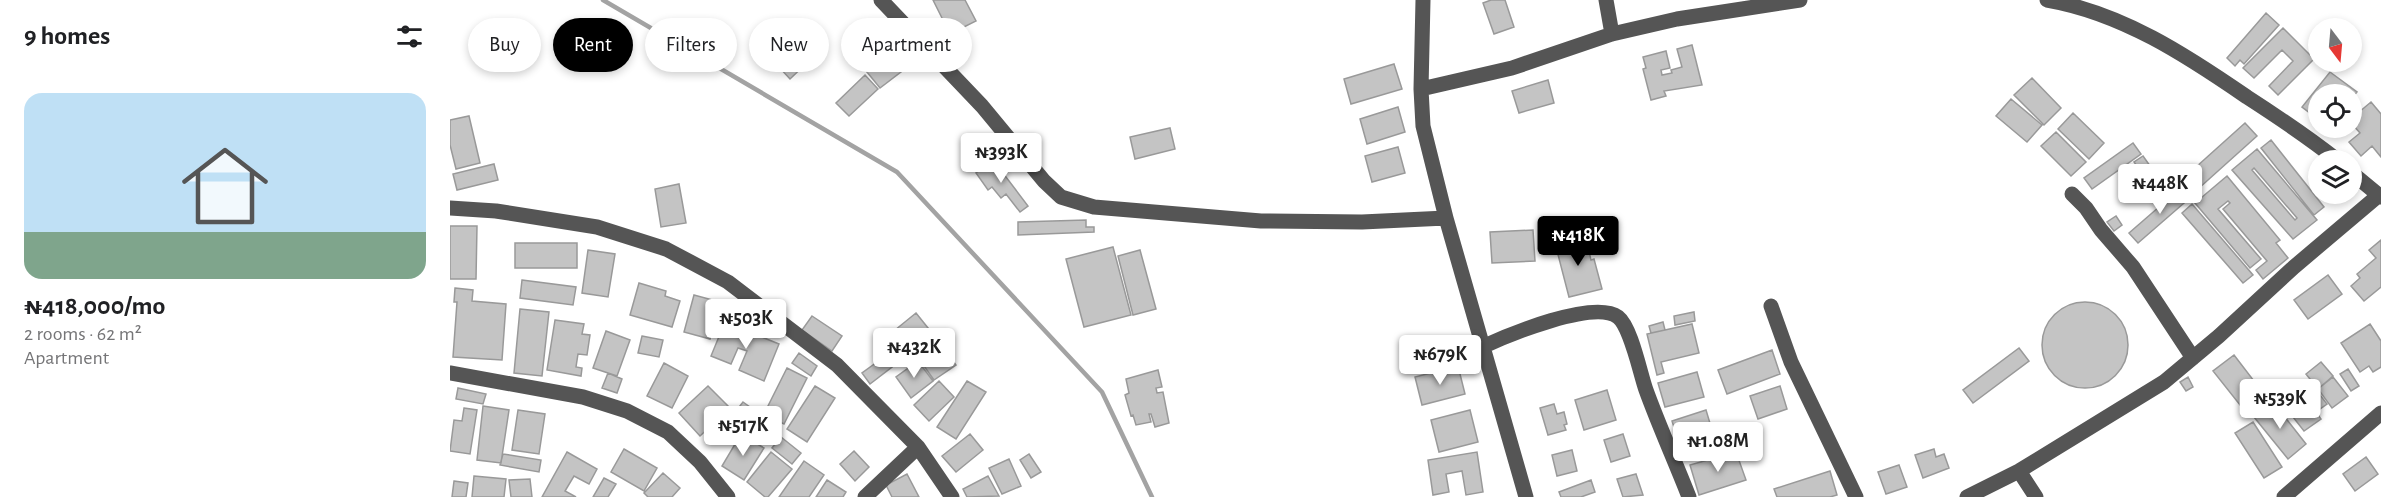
<!DOCTYPE html>
<html lang="en">
<head>
<meta charset="utf-8">
<style>
	body { margin:0; font-family:"Alegreya Sans",sans-serif; background:#f2f2f2; color:#202124; height:100vh; display:flex; flex-direction:column; font-size:22px; white-space:nowrap }
	* { box-sizing:border-box; margin:0 }
	p { font-size:20px; color:#757577 }
	.icon { flex:none; width:33px; height:33px; fill:none; stroke:currentColor; stroke-width:2; stroke-linecap:round; stroke-linejoin:round }
	.map { position:relative; flex:1; overflow:hidden }
	.details { display:flex; flex-direction:column; background:#fff; width:450px }
	.details>* { flex:none }
	.banner { position:absolute; left:18px; top:18px; width:570px; height:54px; display:flex; gap:12px }
	.needle { width:39px; rotate:164deg }
	.controls { position:absolute; left:1858px; top:18px; display:grid; gap:12px }
	.controls a { display:grid; place-items:center; width:54px; height:54px; border-radius:50%; background:#fff; box-shadow:0 3px 9px #0003; font-size:30px }
	.price { position:absolute; translate:-50% -51px; padding:0 14px; border-radius:6px; background:#fff; color:#222; font-size:20px; line-height:39px; filter:drop-shadow(0 2px 3px #0008) }
	.price::after { content:''; position:absolute; left:50%; top:36px; width:18px; height:14px; margin-left:-9px; background:inherit; clip-path:polygon(0 0,100% 0,50% 100%) }
	.price.selected { background:#000; color:#fff }
	ul { padding:0; list-style:none }
	li { display:grid; align-content:center; gap:12px; height:318px; padding:0 24px }
	li+li { border-top:2px solid #e0e0e0 }
	li span { display:grid; place-items:center; height:186px; border-radius:18px; color:#555 }
	li>.icon { margin-inline-start:auto }
	span .icon { width:108px; height:108px; fill:#fffc; stroke-width:1 }
	li b { font-size:26px }
	h2 { display:flex; justify-content:space-between; align-items:center; height:72px; padding:0 24px; font-size:26px }
	.chip { padding:0 21px; border-radius:27px; background:#fff; box-shadow:0 3px 9px #0003; font-size:21px; line-height:54px }
	.chip.selected { background:#000; color:#fff }
	main { display:flex; flex:1; min-height:0 }
	.map>svg:first-child { display:block }
</style>
</head>
<body>
<main>
<section class="details">
<h2>9 homes<svg class="icon" aria-label="filters" viewBox="0 0 24 24"><path d="M4 7h16M4 17h16"/><circle cx="9" cy="7" r="2"/><circle cx="15" cy="17" r="2"/></svg></h2>
<ul>
<li><span style="background:linear-gradient(#bfe0f5 75%,#7fa58c 0)"><svg class="icon" aria-label="home" viewBox="0 0 24 24"><path d="M3 11l9-7 9 7M6 9v11h12V9"/></svg></span><div><b>₦418,000/mo</b><p>2 rooms · 62 m²</p><p>Apartment</p></div></li>
</ul>
</section>
<div class="map">
<svg width="1931" height="497" viewBox="0 0 1931 497">
	<rect width="100%" height="100%" fill="#fff"/>
	<g fill="none" stroke-linecap="round" stroke-linejoin="round">
		<!-- stream -->
		<path stroke="#a3a3a3" stroke-width="4.5" d="M 153,0 L 447,172 L 652,392 L 702,497"/>
	</g>
	<!-- building -->
	<path fill="#c4c4c4" stroke="#999" stroke-width="1.5" fill-rule="evenodd" d="M 483,0 L 515,0 L 526,21 L 500,34 Z
		M 1041,0 L 1055,0 L 1064,27 L 1044,34 L 1033,3 Z
		M 1816,13 L 1829,25 L 1794,64 L 1790,60 L 1785,66 L 1777,58 Z
		M 327,22 L 362,58 L 340,79 L 306,42 Z
		M 1833,28 L 1864,59 L 1828,95 L 1819,86 L 1843,61 L 1832,50 L 1804,78 L 1793,68 Z
		M 1242,45 L 1252,85 L 1214,91 L 1216,96 L 1201,100 L 1193,69 L 1196,68 L 1193,57 L 1216,51 L 1220,68 L 1211,70 L 1212,75 L 1222,73 L 1221,70 L 1232,67 L 1227,49 Z
		M 447,48 L 460,65 L 430,88 L 417,72 Z
		M 944,64 L 952,89 L 901,104 L 894,79 Z
		M 1880,72 L 1907,92 L 1902,98 L 1902,94 L 1869,94 L 1869,120 L 1852,107 Z
		M 415,75 L 428,89 L 399,116 L 386,103 Z
		M 1582,78 L 1611,108 L 1594,125 L 1564,95 Z
		M 1098,80 L 1104,103 L 1069,113 L 1062,91 Z
		M 1561,99 L 1592,125 L 1577,142 L 1546,116 Z
		M 1921,102 L 1931,114 L 1931,157 L 1922,146 L 1911,156 L 1899,142 L 1910,133 L 1902,124 L 1902,118 Z
		M 948,107 L 955,132 L 917,144 L 910,119 Z
		M 1623,113 L 1654,143 L 1639,159 L 1608,129 Z
		M 19,116 L 30,163 L 6,169 L 0,145 L 0,120 Z
		M 1795,123 L 1807,136 L 1748,189 L 1736,176 Z
		M 720,128 L 725,149 L 685,159 L 680,137 Z
		M 1606,132 L 1636,162 L 1621,176 L 1591,146 Z
		M 1821,140 L 1874,207 L 1864,215 L 1811,148 Z
		M 1683,143 L 1691,154 L 1642,189 L 1634,178 Z
		M 948,147 L 955,173 L 922,182 L 915,156 Z
		M 1807,149 L 1867,220 L 1843,239 L 1782,170 ZM 1804,168 L 1847,218 L 1845,220 L 1802,170 Z
		M 1693,156 L 1720,194 L 1711,200 L 1684,162 Z
		M 543,160 L 578,206 L 570,212 L 556,194 L 551,198 L 542,187 L 538,190 L 526,173 Z
		M 44,164 L 48,180 L 7,190 L 3,174 Z
		M 1777,176 L 1830,240 L 1826,243 L 1838,258 L 1813,279 L 1806,270 L 1817,261 L 1773,209 L 1780,203 L 1778,201 L 1768,209 L 1811,259 L 1800,268 L 1745,203 Z
		M 229,184 L 236,223 L 211,227 L 205,189 Z
		M 1732,187 L 1741,197 L 1688,243 L 1679,233 Z
		M 1742,204 L 1803,275 L 1793,283 L 1732,213 Z
		M 1666,216 L 1672,225 L 1664,231 L 1657,222 Z
		M 636,220 L 636,227 L 644,227 L 644,232 L 568,235 L 568,222 Z
		M 0,226 L 27,226 L 26,279 L 0,279 Z
		M 1083,230 L 1085,261 L 1042,263 L 1040,232 Z
		M 1135,235 L 1141,260 L 1144,259 L 1152,289 L 1119,297 L 1105,243 Z
		M 1931,240 L 1931,287 L 1914,301 L 1901,286 L 1910,278 L 1907,274 L 1926,258 L 1919,250 Z
		M 65,243 L 127,243 L 127,268 L 65,268 Z
		M 663,247 L 681,315 L 634,327 L 616,259 Z
		M 138,250 L 165,254 L 158,297 L 132,293 Z
		M 690,250 L 706,309 L 683,315 L 668,256 Z
		M 1878,275 L 1892,294 L 1858,319 L 1844,300 Z
		M 72,280 L 126,287 L 123,305 L 70,298 Z
		M 189,283 L 216,291 L 215,296 L 230,301 L 222,327 L 180,315 Z
		M 5,288 L 23,290 L 22,301 L 56,304 L 52,360 L 3,357 L 7,302 L 4,302 Z
		M 244,295 L 270,302 L 260,339 L 234,332 Z
		M1592 345a43 43 0 1 1 86 0a43 43 0 1 1-86 0Z
		M 70,309 L 99,312 L 92,376 L 64,373 Z
		M 1244,312 L 1245,321 L 1225,325 L 1224,316 Z
		M 466,313 L 482,333 L 445,363 L 429,343 Z
		M 362,316 L 392,336 L 382,351 L 352,330 Z
		M 105,320 L 134,324 L 132,334 L 140,335 L 137,355 L 128,354 L 126,367 L 132,368 L 131,376 L 97,370 Z
		M 275,322 L 329,344 L 314,381 L 289,370 L 297,351 L 288,348 L 281,364 L 261,356 Z
		M 1213,322 L 1215,330 L 1201,333 L 1199,326 Z
		M 1242,324 L 1249,353 L 1211,362 L 1214,373 L 1207,375 L 1197,334 Z
		M 1920,324 L 1931,341 L 1931,367 L 1923,372 L 1919,366 L 1910,372 L 1891,343 Z
		M 156,331 L 180,340 L 167,376 L 143,368 Z
		M 192,336 L 213,340 L 209,357 L 188,353 Z
		M 491,344 L 506,365 L 484,380 L 469,359 Z
		M 1569,348 L 1579,361 L 1523,403 L 1513,390 Z
		M 1322,350 L 1330,374 L 1277,394 L 1268,370 Z
		M 349,353 L 367,366 L 361,376 L 342,363 Z
		M 1784,355 L 1814,394 L 1794,410 L 1763,371 Z
		M 434,357 L 442,367 L 420,384 L 412,373 Z
		M 468,361 L 483,381 L 461,398 L 446,377 Z
		M 1871,362 L 1883,376 L 1868,389 L 1856,374 Z
		M 214,363 L 238,376 L 222,408 L 197,396 Z
		M 1008,366 L 1015,394 L 972,405 L 965,377 Z
		M 337,368 L 357,378 L 334,424 L 314,414 Z
		M 1898,369 L 1909,386 L 1901,391 L 1890,374 Z
		M 708,370 L 712,387 L 706,388 L 707,393 L 713,392 L 719,423 L 705,427 L 701,414 L 699,414 L 701,422 L 686,425 L 683,415 L 681,416 L 675,395 L 679,393 L 676,379 Z
		M 1247,372 L 1254,397 L 1215,407 L 1208,383 Z
		M 158,373 L 172,379 L 167,393 L 152,388 Z
		M 1738,377 L 1743,387 L 1736,391 L 1730,382 Z
		M 1883,377 L 1898,396 L 1882,408 L 1868,389 Z
		M 489,381 L 504,397 L 479,421 L 464,405 Z
		M 517,381 L 536,392 L 506,439 L 487,427 Z
		M 1847,382 L 1857,393 L 1839,409 L 1829,398 Z
		M 258,386 L 280,408 L 250,436 L 229,413 Z
		M 365,386 L 385,398 L 357,442 L 337,429 Z
		M 1330,386 L 1337,409 L 1308,419 L 1300,396 Z
		M 8,388 L 36,394 L 33,404 L 6,399 Z
		M 1157,390 L 1166,420 L 1134,430 L 1125,400 Z
		M 1867,391 L 1877,404 L 1866,412 L 1871,419 L 1854,431 L 1839,412 Z
		M 293,402 L 304,410 L 296,420 L 286,411 Z
		M 1823,402 L 1856,444 L 1838,459 L 1804,417 Z
		M 1104,404 L 1107,414 L 1114,412 L 1117,424 L 1114,425 L 1116,430 L 1098,435 L 1090,408 Z
		M 33,406 L 59,410 L 51,463 L 27,460 Z
		M 14,408 L 27,410 L 20,454 L 0,451 L 4,420 L 12,421 Z
		M 68,410 L 95,414 L 89,454 L 62,450 Z
		M 1020,410 L 1028,442 L 989,452 L 981,420 Z
		M 1256,410 L 1265,440 L 1231,450 L 1222,421 Z
		M 305,416 L 325,430 L 317,441 L 297,427 Z
		M 1803,422 L 1832,467 L 1814,478 L 1785,433 Z
		M 291,434 L 314,448 L 294,480 L 272,466 Z
		M 520,434 L 533,450 L 506,472 L 492,456 Z
		M 1173,434 L 1180,456 L 1161,462 L 1154,440 Z
		M 331,437 L 351,453 L 342,464 L 322,448 Z
		M 174,449 L 207,468 L 194,491 L 161,472 Z
		M 1484,449 L 1486,457 L 1494,454 L 1499,468 L 1473,478 L 1465,455 Z
		M 1122,450 L 1127,471 L 1107,476 L 1102,455 Z
		M 404,451 L 419,467 L 405,481 L 390,464 Z
		M 117,452 L 147,469 L 139,484 L 124,476 L 115,491 L 126,497 L 92,497 Z
		M 321,452 L 342,469 L 318,497 L 315,497 L 297,482 Z
		M 1027,452 L 1033,492 L 1016,495 L 1012,471 L 996,474 L 999,492 L 983,495 L 978,460 Z
		M 1286,452 L 1296,480 L 1249,495 L 1240,465 Z
		M 53,454 L 91,460 L 89,472 L 50,465 Z
		M 579,454 L 591,472 L 581,478 L 570,460 Z
		M 1916,457 L 1928,474 L 1905,491 L 1893,474 Z
		M 559,459 L 571,486 L 552,494 L 539,468 Z
		M 354,461 L 374,475 L 359,497 L 329,497 Z
		M 1449,465 L 1457,487 L 1436,494 L 1428,472 Z
		M 1380,471 L 1387,495 L 1380,497 L 1327,497 L 1324,489 Z
		M 213,473 L 230,488 L 222,497 L 198,497 L 194,493 Z
		M 457,474 L 469,497 L 442,497 L 436,485 Z
		M 1186,474 L 1193,495 L 1173,497 L 1167,479 Z
		M 24,476 L 56,479 L 54,497 L 22,497 Z
		M 538,476 L 549,496 L 517,497 L 513,489 Z
		M 154,478 L 166,484 L 158,497 L 143,497 Z
		M 80,479 L 82,497 L 61,497 L 59,480 Z
		M 377,480 L 396,492 L 393,497 L 366,497 Z
		M 1141,480 L 1145,492 L 1131,497 L 1111,497 L 1109,492 Z
		M 4,481 L 18,483 L 16,497 L 2,497 Z"/>
	<g fill="none" stroke-linecap="round" stroke-linejoin="round">
		<!-- minor -->
		<path stroke="#555" stroke-width="15" d="M 431,0 L 532,106 L 594,181 L 611,197 L 644,207 L 811,221 L 912,222 L 996,218
			M 973,0 L 971,89 L 973,126 L 996,218 L 1076,497
			M 1156,0 L 1162,34
			M 1597,0 C 1672,13 1736,55 1797,97 C 1828,117 1858,137 1887,160
			M 971,89 L 1062,68 L 1162,34 L 1227,19 L 1350,0
			M 1902,173 L 1931,197
			M 1622,194 L 1636,208 L 1651,230 L 1683,267 L 1743,358
			M 0,208 L 46,211 L 147,227 L 216,249 L 278,282 L 387,365 L 468,447 L 502,497
			M 1321,306 L 1341,362 L 1406,497
			M 1032,347 C 1058,335 1144,299 1168,317 C 1181,327 1190,373 1196,390 C 1209,426 1225,461 1239,497
			M 0,373 L 133,397 L 177,411 L 218,432 L 250,462 L 278,497
			M 1569,471 L 1586,497
			M 415,497 L 468,447
			M 1517,497 L 1569,471 L 1714,382 L 1769,336 L 1844,267 L 1929,195
			M 1834,497 L 1931,413"/>
	</g>
</svg>
<div class="controls">
<a><svg class="needle" viewBox="-14 -14 28 28"><path d="M0-13l5 13h-10z" fill="#e53935"/><path d="M0 13l5-13h-10z" fill="#757577"/></svg></a>
<a><svg class="icon" aria-label="locate" viewBox="0 0 24 24"><circle cx="12" cy="12" r="6"/><path d="M12 2v4M12 18v4M2 12h4M18 12h4"/></svg></a>
<a><svg class="icon" aria-label="layers" viewBox="0 0 24 24"><path d="M12 4l9 5-9 5-9-5zM3 14l9 5 9-5"/></svg></a>
</div>
<b class="price" style="left:551px;top:184px">₦393K</b>
<b class="price" style="left:1710px;top:215px">₦448K</b>
<b class="price selected" style="left:1128px;top:267px">₦418K</b>
<b class="price" style="left:296px;top:350px">₦503K</b>
<b class="price" style="left:464px;top:379px">₦432K</b>
<b class="price" style="left:990px;top:386px">₦679K</b>
<b class="price" style="left:1830px;top:430px">₦539K</b>
<b class="price" style="left:293px;top:457px">₦517K</b>
<b class="price" style="left:1268px;top:473px">₦1.08M</b>
<div class="banner">
<a class="chip">Buy</a>
<a class="chip selected">Rent</a>
<a class="chip">Filters</a>
<a class="chip">New</a>
<a class="chip">Apartment</a>
</div>
</div>
</main>
</body>
</html>
